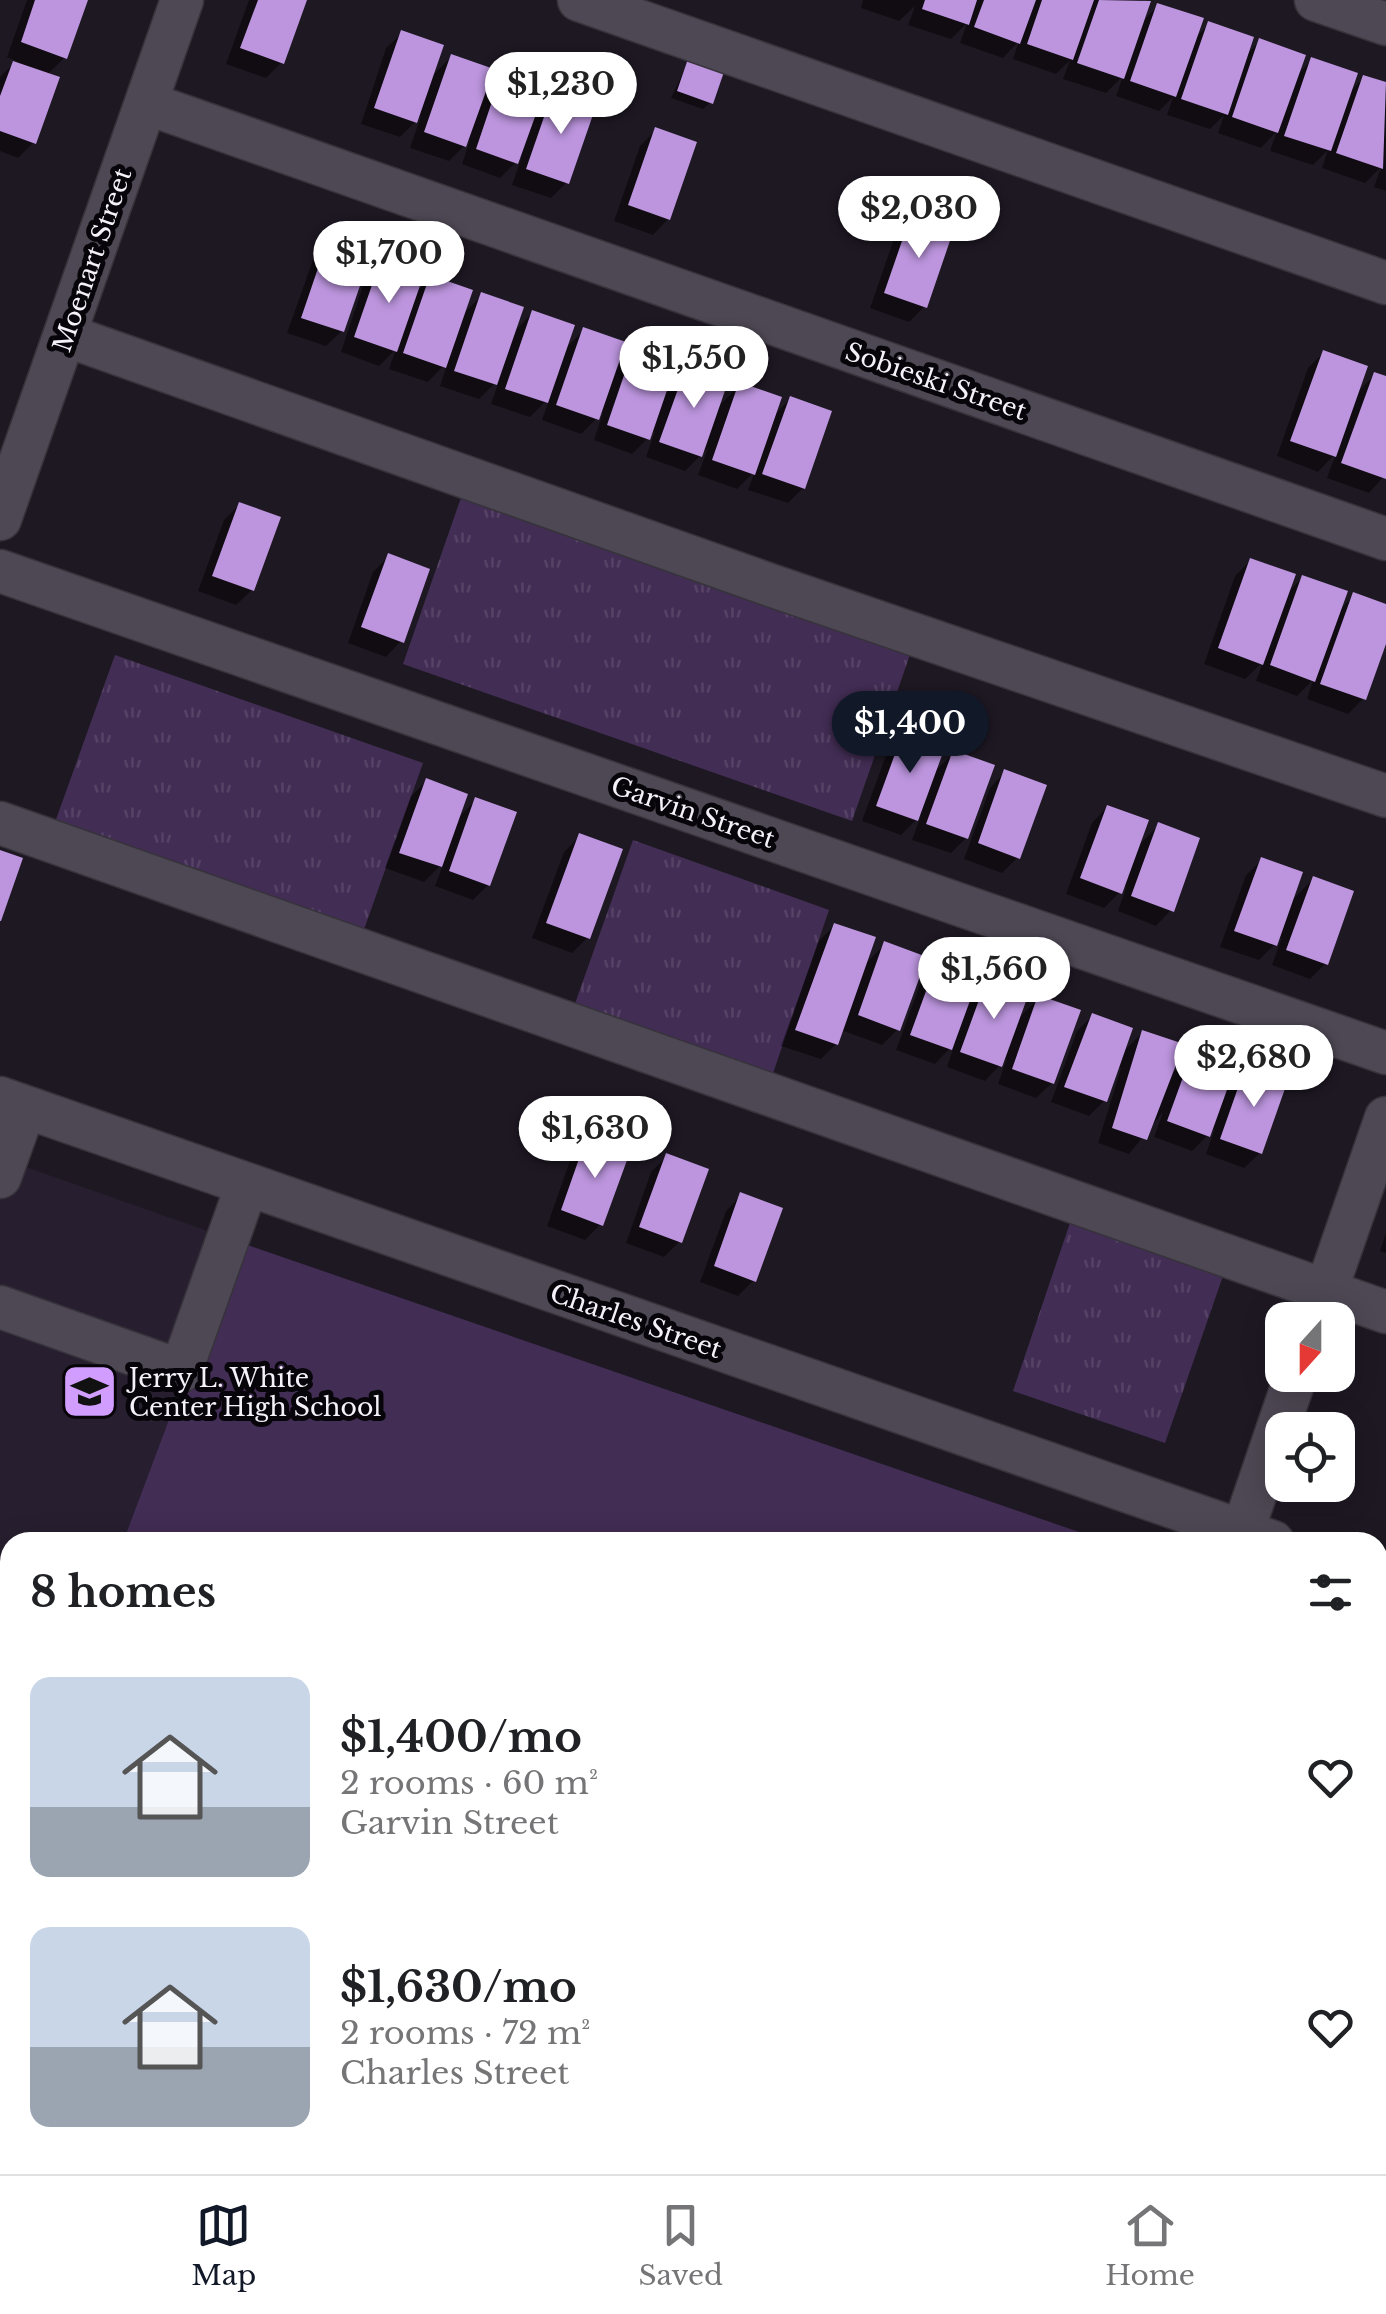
<!DOCTYPE html>
<html lang="en">
<head>
<meta charset="utf-8">
<style>
	body { margin:0; font-family:"Libre Baskerville",serif; background:#f2f2f2; color:#202124; height:100vh; display:flex; flex-direction:column; font-size:38px; white-space:nowrap }
	* { box-sizing:border-box; margin:0 }
	p { font-size:32px; color:#757577 }
	.icon { flex:none; width:55px; height:55px; fill:none; stroke:currentColor; stroke-width:2; stroke-linecap:round; stroke-linejoin:round }
	.map { position:relative; flex:1; overflow:hidden }
	.sheet { position:absolute; left:0px; top:1532px; width:1388px; height:642px; display:flex; flex-direction:column; background:#fff; border-radius:30px 30px 0 0; box-shadow:0 5px 25px #0003 }
	.sheet>* { flex:none }
	.needle { width:65px; rotate:201deg }
	.fabs { position:absolute; left:1265px; top:1302px; display:grid; gap:20px }
	.fabs a { display:grid; place-items:center; width:90px; height:90px; border-radius:20px; background:#fff; box-shadow:0 5px 25px #0003; font-size:50px }
	.price { position:absolute; translate:-50% -85px; padding:0 22px; border-radius:35px; background:#fff; color:#222; font-size:32px; line-height:65px; filter:drop-shadow(0 2px 5px #0008) }
	.price::after { content:''; position:absolute; left:50%; top:60px; width:30px; height:22px; margin-left:-15px; background:inherit; clip-path:polygon(0 0,100% 0,50% 100%) }
	.price.on { background:#111827; color:#fff }
	ul { padding:0; list-style:none }
	li { display:flex; align-items:center; gap:30px; height:250px; padding:0 30px }
	li span { display:grid; place-items:center; flex:none; width:280px; height:200px; border-radius:20px; color:#555 }
	li>.icon { margin-inline-start:auto }
	span .icon { width:120px; height:120px; fill:#fffc; stroke-width:1 }
	li b { font-size:42px }
	h2 { display:flex; justify-content:space-between; align-items:center; height:120px; padding:0 30px; font-size:42px }
	.dock { display:flex; justify-content:space-around; align-items:center; height:140px; border-top:2px solid #e0e0e0; background:#fff; font-size:28px; color:#757577 }
	.dock a { display:grid; justify-items:center; gap:5px }
	.dock .on { color:#111827 }
	.map>svg:first-child { display:block }
</style>
</head>
<body>
<div class="map">
<svg width="1386" height="2174" viewBox="0 0 1386 2174">
	<defs>
		<pattern id="grass-tufts" width="24" height="20" patternUnits="userSpaceOnUse" patternTransform="scale(2.5)"><rect width="24" height="20" fill="#422d54"/><path d="M3 7l-1-3M5 7V3M7 7l1-3M15 17l-1-3M17 17v-4M19 17l1-3" fill="none" stroke="#554265"/></pattern>
	</defs>
	<rect width="100%" height="100%" fill="#1e1823"/>
	<!-- built -->
	<path fill="#271f2f" d="M 0,1158 L 236,1241 L 123,1542 L 10,1542 L 10,1847 L 0,1873 Z"/>
	<!-- grass -->
	<path fill="url(#grass-tufts)" d="M 463,492 L 912,649 L 852,821 L 403,664 Z
		M 115,655 L 423,763 L 362,935 L 54,825 Z
		M 633,840 L 829,910 L 771,1079 L 572,1012 Z
		M 1071,1220 L 1224,1273 L 1165,1443 L 1013,1391 Z"/>
	<!-- park -->
	<path fill="#422d54" d="M 236,1241 L 1108,1542 L 123,1542 Z
		M 1378,1641 L 1386,1644 L 1386,2174 L 1090,2174 L 1093,2165 L 1378,2165 Z
		M 10,1847 L 10,2165 L 998,2165 L 995,2174 L 0,2174 L 0,1873 Z"/>
	<!-- shadow -->
	<path fill="#0007" d="M 27,0 L 85,0 L 65,57 L 47,75 L 34,142 L 18,158 L 0,151 L 0,77 L 16,61 L 7,57 Z
		M 249,0 L 304,0 L 282,62 L 266,78 L 226,64 Z
		M 863,0 L 1141,0 L 1148,3 L 1141,23 L 1158,6 L 1194,39 L 1209,24 L 1245,56 L 1260,41 L 1296,76 L 1312,60 L 1348,93 L 1364,78 L 1386,85 L 1386,191 L 1374,187 L 1381,167 L 1365,183 L 1322,168 L 1328,150 L 1313,165 L 1270,151 L 1277,131 L 1261,148 L 1218,133 L 1224,115 L 1210,129 L 1167,115 L 1173,97 L 1159,111 L 1116,96 L 1123,76 L 1106,93 L 1063,79 L 1070,60 L 1056,74 L 1013,59 L 1019,41 L 1003,58 L 960,43 L 967,23 L 951,39 L 908,25 L 915,6 L 899,21 L 861,8 Z
		M 402,33 L 430,78 L 451,57 L 486,84 L 507,63 L 533,115 L 554,94 L 566,183 L 551,198 L 512,185 L 522,156 L 500,178 L 462,164 L 470,140 L 449,161 L 410,148 L 421,116 L 400,137 L 361,124 L 386,48 Z
		M 691,56 L 711,102 L 703,109 L 671,98 Z
		M 656,130 L 668,219 L 653,235 L 614,221 L 640,146 Z
		M 912,217 L 925,306 L 909,322 L 870,308 L 896,233 Z
		M 329,242 L 342,331 L 326,346 L 287,333 L 314,257 Z
		M 382,262 L 414,294 L 431,278 L 461,316 L 482,295 L 512,334 L 532,313 L 564,350 L 584,330 L 613,371 L 635,349 L 665,389 L 687,367 L 717,408 L 740,385 L 772,417 L 790,399 L 803,488 L 788,503 L 748,490 L 755,471 L 737,489 L 698,475 L 708,448 L 685,471 L 646,457 L 655,431 L 632,454 L 594,440 L 603,412 L 581,434 L 542,420 L 550,397 L 530,417 L 491,404 L 500,378 L 479,399 L 440,386 L 448,361 L 428,382 L 389,369 L 396,349 L 379,366 L 341,352 L 366,277 Z
		M 1323,353 L 1356,393 L 1375,375 L 1386,379 L 1386,474 L 1369,493 L 1327,478 L 1336,453 L 1318,472 L 1277,456 L 1308,368 Z
		M 239,505 L 252,590 L 236,605 L 198,591 L 224,520 Z
		M 389,556 L 401,641 L 386,657 L 348,643 L 373,572 Z
		M 1251,560 L 1286,594 L 1303,577 L 1338,612 L 1354,595 L 1386,606 L 1386,637 L 1364,698 L 1348,714 L 1307,699 L 1313,680 L 1297,696 L 1256,681 L 1263,662 L 1245,679 L 1204,664 L 1235,576 Z
		M 904,735 L 933,773 L 954,753 L 966,838 L 951,853 L 912,840 L 921,815 L 901,835 L 862,821 L 888,750 Z
		M 1005,772 L 1018,857 L 1002,873 L 964,859 L 990,788 Z
		M 427,781 L 456,820 L 476,800 L 488,885 L 473,900 L 435,886 L 444,862 L 424,882 L 385,868 L 411,796 Z
		M 1107,807 L 1136,848 L 1159,825 L 1171,910 L 1156,926 L 1118,911 L 1127,885 L 1104,908 L 1066,894 L 1092,823 Z
		M 580,836 L 587,938 L 572,953 L 532,938 L 564,852 Z
		M 1262,860 L 1290,902 L 1313,879 L 1325,964 L 1310,979 L 1272,965 L 1282,937 L 1259,960 L 1220,947 L 1246,875 Z
		M 835,925 L 864,965 L 885,944 L 898,1029 L 882,1045 L 841,1030 L 836,1044 L 821,1059 L 781,1046 L 819,941 Z
		M 937,964 L 967,1001 L 988,981 L 1017,1020 L 1039,998 L 1052,1083 L 1036,1098 L 998,1084 L 1007,1058 L 985,1081 L 947,1067 L 955,1043 L 935,1064 L 896,1050 L 922,979 Z
		M 1092,1016 L 1122,1053 L 1143,1032 L 1172,1074 L 1195,1050 L 1224,1091 L 1247,1068 L 1260,1153 L 1244,1168 L 1206,1154 L 1215,1128 L 1192,1151 L 1154,1137 L 1163,1112 L 1129,1154 L 1098,1143 L 1121,1068 L 1117,1067 L 1104,1101 L 1089,1116 L 1051,1102 L 1077,1031 Z
		M 588,1139 L 601,1224 L 585,1240 L 547,1226 L 572,1155 Z
		M 667,1156 L 680,1241 L 664,1257 L 626,1243 L 651,1172 Z
		M 741,1195 L 754,1280 L 738,1296 L 700,1282 L 726,1211 Z
		M 1386,1233 L 1386,1253 L 1380,1251 Z"/>
	<!-- building -->
	<path fill="#bc95de" d="M 35,0 L 88,0 L 67,59 L 21,42 Z
		M 258,0 L 307,0 L 284,64 L 240,48 Z
		M 925,0 L 977,0 L 969,25 L 922,9 Z
		M 984,0 L 1036,0 L 1020,44 L 974,27 Z
		M 1042,0 L 1094,0 L 1073,60 L 1027,44 Z
		M 1099,0 L 1151,1 L 1124,79 L 1077,63 Z
		M 1157,3 L 1204,18 L 1176,97 L 1130,81 Z
		M 1208,21 L 1254,37 L 1228,115 L 1181,99 Z
		M 401,30 L 444,45 L 417,123 L 374,108 Z
		M 1259,38 L 1306,55 L 1278,133 L 1232,117 Z
		M 690,53 L 726,66 L 713,104 L 677,91 Z
		M 451,54 L 494,69 L 466,147 L 424,132 Z
		M 1311,57 L 1358,73 L 1331,151 L 1284,136 Z
		M 506,60 L 550,75 L 518,164 L 476,149 Z
		M 13,61 L 60,77 L 36,144 L 0,131 L 0,96 Z
		M 1363,75 L 1386,82 L 1383,169 L 1336,153 Z
		M 553,91 L 596,106 L 569,184 L 526,169 Z
		M 655,127 L 697,142 L 670,220 L 628,205 Z
		M 911,215 L 954,229 L 927,308 L 884,293 Z
		M 328,239 L 371,254 L 344,332 L 301,318 Z
		M 381,259 L 424,274 L 397,352 L 354,337 Z
		M 430,275 L 473,290 L 446,368 L 403,353 Z
		M 481,292 L 524,307 L 497,385 L 454,371 Z
		M 532,310 L 575,325 L 548,403 L 505,389 Z
		M 583,327 L 626,342 L 599,420 L 556,405 Z
		M 634,346 L 677,361 L 650,440 L 607,425 Z
		M 1323,350 L 1368,366 L 1336,457 L 1290,441 Z
		M 687,364 L 729,379 L 702,457 L 659,442 Z
		M 1374,372 L 1386,376 L 1386,479 L 1341,463 Z
		M 739,382 L 782,397 L 755,475 L 712,460 Z
		M 790,396 L 832,411 L 805,489 L 762,474 Z
		M 239,502 L 281,517 L 254,591 L 212,576 Z
		M 388,553 L 430,569 L 404,643 L 361,627 Z
		M 1250,558 L 1296,574 L 1263,665 L 1218,648 Z
		M 1302,575 L 1348,591 L 1315,682 L 1270,665 Z
		M 1353,592 L 1386,604 L 1386,644 L 1366,700 L 1320,684 Z
		M 903,732 L 945,747 L 918,821 L 876,806 Z
		M 953,750 L 995,765 L 968,839 L 926,824 Z
		M 1004,769 L 1047,785 L 1020,859 L 978,843 Z
		M 426,778 L 468,794 L 442,867 L 399,853 Z
		M 475,797 L 517,812 L 490,886 L 449,871 Z
		M 1107,805 L 1149,820 L 1122,894 L 1080,878 Z
		M 1158,822 L 1200,838 L 1174,912 L 1131,896 Z
		M 579,833 L 623,849 L 590,939 L 546,923 Z
		M 0,850 L 23,858 L 1,921 L 0,921 Z
		M 1261,857 L 1303,872 L 1277,946 L 1234,931 Z
		M 1313,876 L 1354,891 L 1328,965 L 1286,950 Z
		M 834,923 L 876,937 L 838,1045 L 795,1030 Z
		M 884,941 L 927,957 L 900,1031 L 858,1015 Z
		M 937,961 L 979,976 L 952,1050 L 910,1035 Z
		M 987,978 L 1029,993 L 1002,1067 L 960,1052 Z
		M 1038,995 L 1081,1010 L 1054,1084 L 1012,1069 Z
		M 1092,1013 L 1133,1028 L 1107,1102 L 1064,1087 Z
		M 1142,1030 L 1184,1044 L 1147,1140 L 1112,1128 Z
		M 1194,1047 L 1237,1062 L 1210,1137 L 1167,1121 Z
		M 1246,1065 L 1288,1080 L 1262,1154 L 1220,1139 Z
		M 587,1136 L 630,1152 L 603,1226 L 561,1210 Z
		M 666,1153 L 709,1169 L 682,1243 L 639,1227 Z
		M 740,1192 L 783,1208 L 756,1282 L 714,1266 Z"/>
	<g fill="none" stroke-linecap="round" stroke-linejoin="round">
		<defs>
			<path id="minor" d="M 579,0 L 1386,283
				M 1316,0 L 1386,24
				M 146,103 L 1386,539
				M 65,335 L 770,585 L 1386,796
				M 0,519 L 182,0
				M 0,571 L 1386,1053
				M 0,823 L 1386,1312
				M 0,1098 L 1273,1542
				M 0,1177 L 25,1107
				M 0,1307 L 181,1371 L 247,1185
				M 1316,1320 L 1386,1118
				M 1239,1542 L 1296,1375
				M 1378,1579 L 1386,1582
				M 1043,2174 L 1046,2165"/>
		</defs>
		<!-- minor casing -->
		<use href="#minor" stroke="#37333b" stroke-width="45"/>
		<!-- path -->
		<path stroke="#8c8791" stroke-width="6" stroke-dasharray="2.5 8" stroke-linecap="butt" d="M 1378,1671 L 1386,1674"/>
		<!-- minor -->
		<use href="#minor" stroke="#4e4854" stroke-width="42"/>
	</g>
	<!-- icons -->
	<defs>
		<symbol id="school-square" viewBox="-11 -11 22 22"><rect x="-9" y="-9" width="18" height="18" rx="4" fill="#d19dfe" stroke="#070509"/><path d="M0-5L7-2L0 1L-7-2ZM-4 1L0 2.5L4 1V4Q0 6-4 4Z" fill="#111"/></symbol>
	</defs>
	<g fill-rule="evenodd">
		<use href="#school-square" x="58" y="1360" width="63" height="63"/>
	</g>
	<g text-anchor="middle" stroke-width="10" stroke-linejoin="round" paint-order="stroke">
		<!-- street labels -->
		<g font-size="25" fill="#f5f1f9" stroke="#070509">
			<text transform="translate(92 260) rotate(-71)" y="9">Moenart Street</text>
			<text transform="translate(936 381) rotate(19)" y="9">Sobieski Street</text>
			<text transform="translate(693 812) rotate(19)" y="9">Garvin Street</text>
			<text transform="translate(636 1321) rotate(19)" y="9">Charles Street</text>
		</g>
		<!-- poi labels -->
		<g font-size="25" fill="#f5f1f9" stroke="#070509" text-anchor="start">
			<text x="129" y="1387">Jerry L. White<tspan x="129" dy="29">Center High School</tspan></text>
		</g>
	</g>
</svg>
<div class="fabs">
<a><svg class="needle" viewBox="-14 -14 28 28"><path d="M0-13l5 13h-10z" fill="#e53935"/><path d="M0 13l5-13h-10z" fill="#757577"/></svg></a>
<a><svg class="icon" aria-label="locate" viewBox="0 0 24 24"><circle cx="12" cy="12" r="6"/><path d="M12 2v4M12 18v4M2 12h4M18 12h4"/></svg></a>
</div>
<b class="price" style="left:561px;top:137px">$1,230</b>
<b class="price" style="left:919px;top:261px">$2,030</b>
<b class="price" style="left:389px;top:306px">$1,700</b>
<b class="price" style="left:694px;top:411px">$1,550</b>
<b class="price on" style="left:910px;top:776px">$1,400</b>
<b class="price" style="left:994px;top:1022px">$1,560</b>
<b class="price" style="left:1254px;top:1110px">$2,680</b>
<b class="price" style="left:595px;top:1181px">$1,630</b>
<section class="sheet">
<h2>8 homes<svg class="icon" aria-label="filters" viewBox="0 0 24 24"><path d="M4 7h16M4 17h16"/><circle cx="9" cy="7" r="2"/><circle cx="15" cy="17" r="2"/></svg></h2>
<ul>
<li><span style="background:linear-gradient(#c9d6e8 65%,#9aa5b1 0)"><svg class="icon" aria-label="home" viewBox="0 0 24 24"><path d="M3 11l9-7 9 7M6 9v11h12V9"/></svg></span><div><b>$1,400/mo</b><p>2 rooms · 60 m²</p><p>Garvin Street</p></div><svg class="icon" aria-label="heart" viewBox="0 0 24 24"><path d="M12 20l-8-8c-3-5 5-10 8-4 3-6 11-1 8 4z"/></svg></li>
<li><span style="background:linear-gradient(#c9d6e8 60%,#9aa5b1 0)"><svg class="icon" aria-label="home" viewBox="0 0 24 24"><path d="M3 11l9-7 9 7M6 9v11h12V9"/></svg></span><div><b>$1,630/mo</b><p>2 rooms · 72 m²</p><p>Charles Street</p></div><svg class="icon" aria-label="heart" viewBox="0 0 24 24"><path d="M12 20l-8-8c-3-5 5-10 8-4 3-6 11-1 8 4z"/></svg></li>
</ul>
</section>
</div>
<nav class="dock">
<a class="on"><svg class="icon" aria-label="map" viewBox="0 0 24 24"><path d="M3 6l6-2 6 2 6-2v14l-6 2-6-2-6 2zM9 4v14M15 6v14"/></svg>Map</a>
<a><svg class="icon" aria-label="saved" viewBox="0 0 24 24"><path d="M7 4h10v16l-5-4-5 4z"/></svg>Saved</a>
<a><svg class="icon" aria-label="home" viewBox="0 0 24 24"><path d="M3 11l9-7 9 7M6 9v11h12V9"/></svg>Home</a>
</nav>
</body>
</html>
